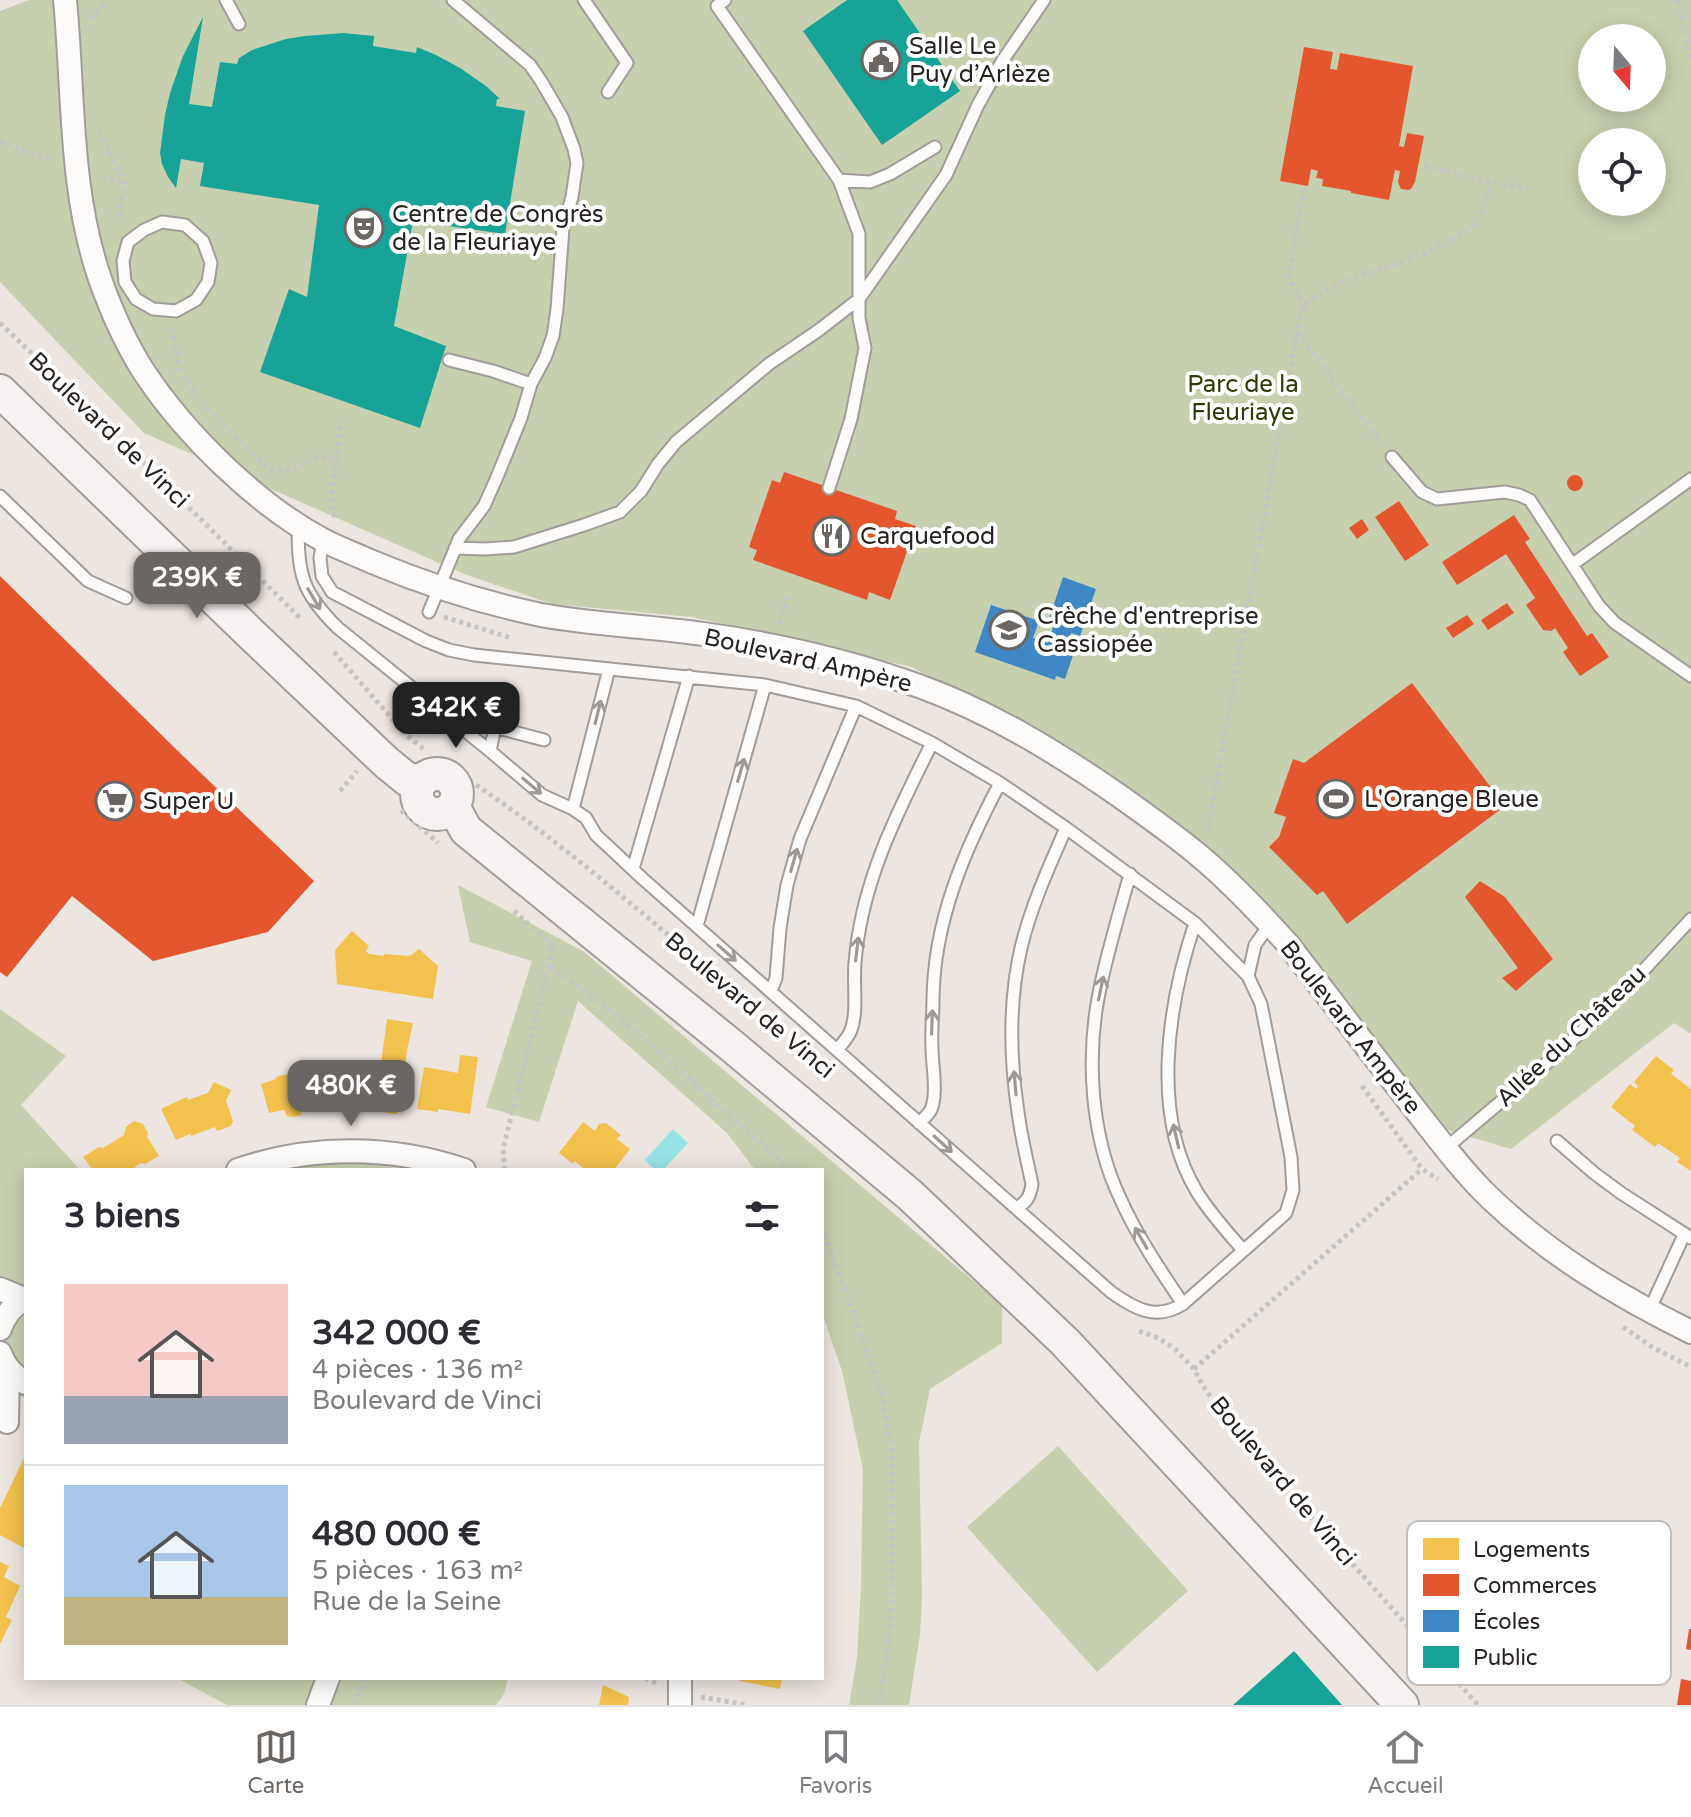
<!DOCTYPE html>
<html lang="fr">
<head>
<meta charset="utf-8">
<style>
	body { margin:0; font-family:"Varela Round",sans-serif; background:#f7f7f7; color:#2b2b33; height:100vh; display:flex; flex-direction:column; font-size:30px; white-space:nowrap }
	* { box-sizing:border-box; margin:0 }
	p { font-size:26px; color:#7c7c81 }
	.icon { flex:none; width:44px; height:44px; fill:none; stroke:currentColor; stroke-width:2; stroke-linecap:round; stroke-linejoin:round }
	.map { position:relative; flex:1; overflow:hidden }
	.sheet { position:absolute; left:24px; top:1168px; width:800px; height:512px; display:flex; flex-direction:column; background:#fff; border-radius:0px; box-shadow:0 4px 20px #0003 }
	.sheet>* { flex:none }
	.needle { width:52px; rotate:161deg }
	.buttons { position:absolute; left:1578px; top:24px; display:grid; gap:16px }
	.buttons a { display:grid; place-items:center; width:88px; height:88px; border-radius:50%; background:#fff; box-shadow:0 4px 20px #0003; font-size:40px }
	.price { position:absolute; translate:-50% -68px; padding:0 18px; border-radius:16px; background:#6c6663; color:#fff; font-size:26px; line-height:52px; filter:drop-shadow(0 2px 4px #0008) }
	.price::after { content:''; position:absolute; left:50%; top:48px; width:24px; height:18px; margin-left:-12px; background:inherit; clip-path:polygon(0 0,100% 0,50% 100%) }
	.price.active { background:#222; color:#fff }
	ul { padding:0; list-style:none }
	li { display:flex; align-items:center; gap:24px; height:200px; padding:0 40px }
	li+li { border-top:2px solid #e1e1e2 }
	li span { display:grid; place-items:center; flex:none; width:224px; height:160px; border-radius:0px; color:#555 }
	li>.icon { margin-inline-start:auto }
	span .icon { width:96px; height:96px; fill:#fffc; stroke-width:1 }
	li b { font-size:34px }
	h2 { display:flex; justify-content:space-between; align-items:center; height:96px; padding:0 40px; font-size:34px }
	.dock { display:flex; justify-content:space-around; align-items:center; height:112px; border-top:2px solid #e1e1e2; background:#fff; font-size:22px; color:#7c7c81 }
	.dock a { display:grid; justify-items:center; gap:4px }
	.dock .active { color:#6c6663 }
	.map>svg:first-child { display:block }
</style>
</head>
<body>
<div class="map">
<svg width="1691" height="1705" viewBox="0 0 1691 1705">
	<rect width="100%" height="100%" fill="#ece5e0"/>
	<!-- green -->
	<path fill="#c7d0ae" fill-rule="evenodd" d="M 29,0 L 1691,0 L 1691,1034 L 1674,1023 L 1511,1149 L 1447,1130 L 1385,1055 L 1151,803 L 912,667 L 691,617 L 552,604 L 464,574 L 144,433 L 0,282 L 0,11 ZM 1592,38 L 1652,38 L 1652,98 L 1592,98 ZM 1592,142 L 1652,142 L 1652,202 L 1592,202 Z
		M 458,885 L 583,951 L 1002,1305 L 1002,1343 L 930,1389 L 919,1442 L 922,1598 L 920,1634 L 909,1705 L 849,1705 L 857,1658 L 861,1586 L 863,1469 L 842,1371 L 822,1313 L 822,1170 L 755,1170 L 727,1133 L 578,1001 L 539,1122 L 486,1107 L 532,961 L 470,942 Z
		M 0,1009 L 66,1056 L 21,1105 L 80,1170 L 26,1170 L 26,1399 L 0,1386 Z
		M 324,1159 L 414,1170 L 286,1170 Z
		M 1058,1446 L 1188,1591 L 1097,1672 L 967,1527 Z
		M 177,1678 L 508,1678 L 504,1694 L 496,1705 L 227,1705 Z"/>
	<!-- water -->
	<path fill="#97e4e6" d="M 673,1129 L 688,1143 L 663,1170 L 655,1170 L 645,1160 Z"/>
	<!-- homes -->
	<path fill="#f2c14e" d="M 352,931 L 369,946 L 366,951 L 369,954 L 384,956 L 384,954 L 410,956 L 419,949 L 438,966 L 433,999 L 337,984 L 335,950 Z
		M 387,1019 L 413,1023 L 407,1051 L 400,1104 L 399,1104 L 397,1114 L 375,1111 L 376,1098 L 367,1098 L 367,1104 L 340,1104 L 339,1065 L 381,1064 Z
		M 460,1055 L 478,1057 L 470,1114 L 438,1109 L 438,1112 L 417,1109 L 424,1067 L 458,1073 Z
		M 1656,1056 L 1674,1070 L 1671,1074 L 1691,1089 L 1691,1171 L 1677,1162 L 1680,1158 L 1658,1143 L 1655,1147 L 1632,1130 L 1635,1126 L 1611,1107 L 1630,1084 L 1636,1089 L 1638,1086 L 1634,1082 Z
		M 314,1070 L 319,1073 L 322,1084 L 319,1090 L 323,1105 L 300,1111 L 302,1115 L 294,1117 L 287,1116 L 284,1110 L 269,1113 L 261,1084 L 276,1079 L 276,1077 L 297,1072 L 298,1074 Z
		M 214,1082 L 231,1090 L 226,1101 L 233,1121 L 231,1126 L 217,1131 L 215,1127 L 191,1136 L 190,1134 L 176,1140 L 161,1109 L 187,1097 L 188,1100 L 208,1093 Z
		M 134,1121 L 143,1124 L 148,1133 L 147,1137 L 159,1156 L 145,1164 L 141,1163 L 135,1167 L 136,1170 L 93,1170 L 83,1157 L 99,1147 L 103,1148 L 124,1135 L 126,1127 Z
		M 583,1122 L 595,1131 L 599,1124 L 606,1123 L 621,1135 L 617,1139 L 630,1149 L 614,1170 L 586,1170 L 574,1161 L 573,1164 L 559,1153 Z
		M 26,1454 L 26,1549 L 0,1535 L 0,1508 Z
		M 0,1562 L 9,1566 L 4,1577 L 20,1586 L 6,1617 L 12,1620 L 0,1644 Z
		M 740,1678 L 782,1678 L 780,1689 L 740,1681 Z
		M 603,1685 L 629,1697 L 628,1705 L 599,1705 Z"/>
	<!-- shops -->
	<path fill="#e4572e" d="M 1304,47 L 1333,52 L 1330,69 L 1337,70 L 1340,53 L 1413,66 L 1399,146 L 1404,147 L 1407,133 L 1424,136 L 1415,182 L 1411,189 L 1408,190 L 1401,189 L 1398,182 L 1400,171 L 1395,170 L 1389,200 L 1351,193 L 1351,191 L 1322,186 L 1323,179 L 1316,178 L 1318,171 L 1311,169 L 1308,186 L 1280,181 Z
		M 784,472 L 897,511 L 895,519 L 916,526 L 890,600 L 869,592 L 867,600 L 753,560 L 757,550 L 749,547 L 772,480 L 780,483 Z
		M1567 483a8 8 0 1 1 16 0a8 8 0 1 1-16 0Z
		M 1399,501 L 1429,545 L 1405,561 L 1375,517 Z
		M 1514,515 L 1530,539 L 1525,542 L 1587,636 L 1592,633 L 1609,657 L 1580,676 L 1563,652 L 1568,648 L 1555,628 L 1551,631 L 1543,630 L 1526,605 L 1535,598 L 1506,554 L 1457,585 L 1442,562 Z
		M 1362,519 L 1369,530 L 1357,539 L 1349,528 Z
		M 0,576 L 183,756 L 314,881 L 268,932 L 153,961 L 72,896 L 7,977 L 0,972 Z
		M 1507,603 L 1514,613 L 1488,630 L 1481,620 Z
		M 1467,615 L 1474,624 L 1453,638 L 1446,628 Z
		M 1412,683 L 1505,806 L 1347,924 L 1323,891 L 1317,895 L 1269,847 L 1279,837 L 1286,817 L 1274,813 L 1293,759 L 1304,763 Z
		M 1480,881 L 1505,897 L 1553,959 L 1516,991 L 1502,978 L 1518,968 L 1465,897 Z
		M 1689,1629 L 1691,1629 L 1691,1650 L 1686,1649 Z
		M 1681,1679 L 1691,1681 L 1691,1705 L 1677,1705 Z"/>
	<!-- schools -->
	<path fill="#3f88c5" d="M 1063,577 L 1096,589 L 1080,636 L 1071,633 L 1065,652 L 1073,655 L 1065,679 L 1056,676 L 1055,680 L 975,652 L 991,605 L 1039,621 L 1033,638 L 1048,643 L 1053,627 L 1047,625 Z"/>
	<!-- public -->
	<path fill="#17a398" d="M 847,0 L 897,0 L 960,91 L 882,145 L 803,31 Z
		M 203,17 L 189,104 L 212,107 L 220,62 L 237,64 L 239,58 L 252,50 L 286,39 L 305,36 L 343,33 L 374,36 L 373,46 L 416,53 L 417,47 L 436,55 L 460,68 L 486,86 L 500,99 L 497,99 L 496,106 L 525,111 L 505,234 L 413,221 L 394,326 L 446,346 L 420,428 L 260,372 L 289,289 L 307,297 L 319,205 L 200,186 L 204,163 L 181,159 L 176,188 L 168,177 L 162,164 L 160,153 L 165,115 L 170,93 L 183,56 Z
		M 1294,1651 L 1342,1705 L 1233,1705 Z"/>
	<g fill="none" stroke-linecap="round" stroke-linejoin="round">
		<defs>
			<path id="lane" d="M 226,0 L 239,24
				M 584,0 L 627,63 L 608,92
				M 725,0 L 717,6 L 839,180 L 859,234 L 859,318 L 865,348 L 851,419 L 829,488
				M 839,180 L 870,182 L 890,174 L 935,147
				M 162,222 L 185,225 L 203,241 L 211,263 L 208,282 L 196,300 L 176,311 L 153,309 L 136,299 L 125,282 L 123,261 L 128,242 L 144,230 Z
				M 449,360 L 493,371 L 531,384
				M 1392,457 L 1422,492 L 1437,499 L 1505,492 L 1519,495 L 1530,500 L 1599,606 L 1615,623 L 1691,676
				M 0,496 L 88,581 L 126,598
				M 298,525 C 298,575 302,593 338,628 L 490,751 L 542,795 L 573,809 L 586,818 L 596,835 L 643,879 L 1111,1292 C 1135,1309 1156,1321 1183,1304 L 1286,1213 L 1293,1190 L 1291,1157 L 1261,1004 L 1248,976 L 1195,923 L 1066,828 L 1000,783 L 932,743 L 856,706 L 765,685 L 474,655 L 449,650 L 426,641 L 332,592 L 322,576 L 320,558 L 323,540
				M 455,548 L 485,549 L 514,547 L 584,525 L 620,512 L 641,491 L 658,464 L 676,442 L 769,364 L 819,330 L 859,299 L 946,175 L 978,105 L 1003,60 L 1044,0
				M 1573,564 L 1691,479
				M 429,612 L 459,539 L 484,506 L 497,477 L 521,418 L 531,384 L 545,358 L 553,336 L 557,309 L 563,228 L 572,197 L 577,163 L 574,149 L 562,117 L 541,81 L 530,65 L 453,0
				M 490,751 L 495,727 L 544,740
				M 573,809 L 609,669
				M 633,869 L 689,676
				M 1130,874 C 1119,914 1107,953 1099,993 C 1086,1059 1091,1137 1120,1198 C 1137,1236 1160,1270 1183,1304
				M 1195,923 C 1168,1004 1150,1115 1197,1192 C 1210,1213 1227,1232 1243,1250
				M 697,926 L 765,685
				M 1248,976 L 1255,945 L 1270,924
				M 771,991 L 776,978 L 780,928 L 787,885 L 800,839 L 856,706
				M 837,1050 C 842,1044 848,1038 851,1030 C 858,1012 853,983 855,963 C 861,883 897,813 932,743
				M 919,1123 C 925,1117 932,1112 933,1103 C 937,1086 932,1065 932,1048 C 931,1031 933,1015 933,999 C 934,921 964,851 1000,783
				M 1557,1141 L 1594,1173 L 1621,1193 L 1691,1238
				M 1446,1148 L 1562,1050 L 1629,986 L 1691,919
				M 1016,1208 C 1027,1202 1030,1197 1032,1184 C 1027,1160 1021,1136 1018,1112 C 1010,1059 1009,1000 1021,948 C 1031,906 1049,867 1066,828
				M 1649,1311 L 1684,1235"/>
			<path id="street" d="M 65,0 C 74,94 69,189 100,279 C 111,310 126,344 144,372 C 185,434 257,505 323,540 C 338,548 355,554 370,561 C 425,584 483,603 541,615 C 595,625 649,626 703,634 C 775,644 850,661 919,686 C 991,712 1058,753 1121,797 C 1146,815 1172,833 1196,853 C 1229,880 1259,912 1287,943 C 1331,1000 1374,1057 1418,1113 C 1440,1141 1463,1172 1489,1197 C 1548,1254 1618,1296 1691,1332
				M 238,1170 C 310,1145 391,1145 464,1170
				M 0,1289 L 24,1299
				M 0,1329 C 5,1314 13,1305 26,1298
				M 0,1353 C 5,1367 13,1376 26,1383
				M 7,1422 L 8,1369
				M 680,1678 L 680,1705
				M 318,1705 L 328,1678"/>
			<path id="secondary" d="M 0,391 L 252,635 L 387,763 L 408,780 L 423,780
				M417 794a20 20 0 1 1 40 0a20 20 0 1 1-40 0Z
				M 453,806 L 466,830 L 732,1046 L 910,1195 L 1065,1342 L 1402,1705"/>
		</defs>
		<!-- lane casing -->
		<use href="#lane" stroke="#a19c99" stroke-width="15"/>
		<!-- street casing -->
		<use href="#street" stroke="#a19c99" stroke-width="26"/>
		<!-- secondary casing -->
		<use href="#secondary" stroke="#a19c99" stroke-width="36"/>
		<!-- path -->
		<path stroke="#c6c5c3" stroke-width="5" stroke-dasharray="4 4" stroke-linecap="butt" d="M 1678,0 L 1691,61
			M 90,18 L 104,5 L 105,0
			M 99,131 L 109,149 L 113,162 L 125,183 L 120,209 L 122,222
			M 0,142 L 51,160
			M 1424,166 L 1490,182 L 1533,189
			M 103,177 L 124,183
			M 1304,307 L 1289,276 L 1304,187
			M 0,323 L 90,409 L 301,619
			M 170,329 C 177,343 175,357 181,371 C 192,399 241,443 264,464 L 272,469 L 283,471 L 297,468 L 315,457 L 336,458
			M 1298,333 L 1381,443
			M 335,517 L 331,509 L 331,501 L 341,420
			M 444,617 L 511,638
			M 780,623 L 788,593
			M 334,652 L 407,736 L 425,750
			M 476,785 C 572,849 657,928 747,1000
			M 340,791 L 357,771
			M 401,810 L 438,843
			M 1208,831 L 1297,332 C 1299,325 1300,315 1304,308 C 1309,298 1324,290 1333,286 C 1374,266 1459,254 1482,212 C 1487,203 1489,192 1490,182
			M 514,911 L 554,947
			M 550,967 L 596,999 L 645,1039 L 778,1158 L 785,1170
			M 1362,1086 L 1422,1169 L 1438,1179
			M 505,1170 L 503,1149 L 554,945
			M 822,1227 L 881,1390 L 892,1448 L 893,1519 L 890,1630 L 879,1705
			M 1623,1327 L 1652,1347 L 1691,1367
			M 1139,1331 L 1156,1337 L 1174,1348 L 1194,1369 L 1203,1386 L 1241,1439 L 1478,1705
			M 1194,1369 L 1422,1169
			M 645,1678 L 658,1684
			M 701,1697 L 748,1705
			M 355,1705 L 364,1678"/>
		<!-- lane -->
		<use href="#lane" stroke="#fcfbfa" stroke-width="11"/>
		<!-- street -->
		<use href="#street" stroke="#fcfbfa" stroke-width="22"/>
		<!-- secondary -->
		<use href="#secondary" stroke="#f6f2f1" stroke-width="32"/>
	</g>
	<!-- one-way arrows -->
	<defs><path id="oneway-shaft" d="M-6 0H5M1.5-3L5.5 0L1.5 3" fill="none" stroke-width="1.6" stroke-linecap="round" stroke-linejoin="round" transform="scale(2)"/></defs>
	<g stroke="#9c9997">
		<use href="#oneway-shaft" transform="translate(314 599) rotate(59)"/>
		<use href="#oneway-shaft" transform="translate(598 712) rotate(-76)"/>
		<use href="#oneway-shaft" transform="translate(741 770) rotate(-74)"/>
		<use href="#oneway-shaft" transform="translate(532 786) rotate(40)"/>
		<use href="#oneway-shaft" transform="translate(794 860) rotate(-74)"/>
		<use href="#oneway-shaft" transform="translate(857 949) rotate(-83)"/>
		<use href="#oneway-shaft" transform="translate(727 953) rotate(41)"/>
		<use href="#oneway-shaft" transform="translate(1101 988) rotate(-78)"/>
		<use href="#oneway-shaft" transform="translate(932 1022) rotate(-88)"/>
		<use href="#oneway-shaft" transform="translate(1015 1083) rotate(-95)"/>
		<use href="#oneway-shaft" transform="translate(1176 1136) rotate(-103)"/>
		<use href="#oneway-shaft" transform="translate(943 1144) rotate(42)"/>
		<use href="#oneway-shaft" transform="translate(1141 1238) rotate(-120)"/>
	</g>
	<!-- icons -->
	<defs>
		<symbol id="civic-ring" viewBox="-11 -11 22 22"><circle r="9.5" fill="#fff" stroke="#6c6663" stroke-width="1.5"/><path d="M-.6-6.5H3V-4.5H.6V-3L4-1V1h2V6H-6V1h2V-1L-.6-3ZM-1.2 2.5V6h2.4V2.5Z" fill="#6c6663"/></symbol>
		<symbol id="theatre-ring" viewBox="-11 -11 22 22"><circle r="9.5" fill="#fff" stroke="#6c6663" stroke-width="1.5"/><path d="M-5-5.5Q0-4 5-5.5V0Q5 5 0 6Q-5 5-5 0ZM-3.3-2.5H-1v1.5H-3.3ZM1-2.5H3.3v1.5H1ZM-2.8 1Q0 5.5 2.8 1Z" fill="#6c6663"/></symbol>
		<symbol id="restaurant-ring" viewBox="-11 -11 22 22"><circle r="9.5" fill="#fff" stroke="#6c6663" stroke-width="1.5"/><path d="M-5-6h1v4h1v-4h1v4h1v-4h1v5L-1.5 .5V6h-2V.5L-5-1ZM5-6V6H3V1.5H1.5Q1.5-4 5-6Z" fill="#6c6663"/></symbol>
		<symbol id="school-ring" viewBox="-11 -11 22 22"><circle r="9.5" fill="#fff" stroke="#6c6663" stroke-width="1.5"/><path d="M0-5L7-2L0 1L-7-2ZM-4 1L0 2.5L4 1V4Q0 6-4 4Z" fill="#6c6663"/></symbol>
		<symbol id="stadium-ring" viewBox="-11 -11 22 22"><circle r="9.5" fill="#fff" stroke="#6c6663" stroke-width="1.5"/><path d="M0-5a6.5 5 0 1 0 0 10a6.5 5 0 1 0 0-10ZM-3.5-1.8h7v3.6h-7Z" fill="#6c6663"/></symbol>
		<symbol id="supermarket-ring" viewBox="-11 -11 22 22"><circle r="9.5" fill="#fff" stroke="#6c6663" stroke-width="1.5"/><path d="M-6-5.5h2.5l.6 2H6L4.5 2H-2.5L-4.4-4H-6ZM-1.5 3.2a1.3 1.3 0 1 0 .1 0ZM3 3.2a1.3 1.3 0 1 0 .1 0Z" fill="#6c6663"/></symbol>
	</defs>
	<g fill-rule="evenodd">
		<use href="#civic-ring" x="859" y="38" width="44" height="44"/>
		<use href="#theatre-ring" x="342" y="206" width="44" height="44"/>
		<use href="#restaurant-ring" x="810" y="514" width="44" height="44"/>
		<use href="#school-ring" x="987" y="608" width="44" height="44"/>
		<use href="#stadium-ring" x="1314" y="777" width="44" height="44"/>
		<use href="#supermarket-ring" x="93" y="779" width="44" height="44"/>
	</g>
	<g text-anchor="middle" stroke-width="8" stroke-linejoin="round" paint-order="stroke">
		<!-- poi labels -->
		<g font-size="24" fill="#27221f" stroke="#fff" text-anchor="start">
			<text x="909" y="54">Salle Le<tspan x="909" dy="28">Puy d’Arlèze</tspan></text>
			<text x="392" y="222">Centre de Congrès<tspan x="392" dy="28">de la Fleuriaye</tspan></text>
			<text x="860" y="544">Carquefood</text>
			<text x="1037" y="624">Crèche d'entreprise<tspan x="1037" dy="28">Cassiopée</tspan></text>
			<text x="1364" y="807">L'Orange Bleue</text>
			<text x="143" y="809">Super U</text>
		</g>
		<!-- park labels -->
		<g font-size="24" fill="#2b3b03" stroke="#fff">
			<text x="1243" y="392">Parc de la<tspan x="1243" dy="28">Fleuriaye</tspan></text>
		</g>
		<!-- street labels -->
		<g font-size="24" fill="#27221f" stroke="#fff">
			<text transform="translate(109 430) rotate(44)" y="8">Boulevard de Vinci</text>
			<text transform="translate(808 660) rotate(13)" y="8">Boulevard Ampère</text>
			<text transform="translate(750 1005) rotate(40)" y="8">Boulevard de Vinci</text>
			<text transform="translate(1351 1027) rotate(52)" y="8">Boulevard Ampère</text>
			<text transform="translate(1571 1036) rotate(-43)" y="8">Allée du Château</text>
			<text transform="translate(1283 1481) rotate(50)" y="8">Boulevard de Vinci</text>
		</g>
	</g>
	<!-- legend -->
	<rect x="1407" y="1521" width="264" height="164" rx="12" fill="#fff" stroke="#bebdbc" stroke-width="2"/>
	<rect x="1423" y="1538" width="36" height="22" fill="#f2c14e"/>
	<rect x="1423" y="1574" width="36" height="22" fill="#e4572e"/>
	<rect x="1423" y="1610" width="36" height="22" fill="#3f88c5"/>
	<rect x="1423" y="1646" width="36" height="22" fill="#17a398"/>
	<g font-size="22" fill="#27221f">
		<text x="1473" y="1557">Logements</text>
		<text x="1473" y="1593">Commerces</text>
		<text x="1473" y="1629">Écoles</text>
		<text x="1473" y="1665">Public</text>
	</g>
</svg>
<div class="buttons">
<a><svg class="needle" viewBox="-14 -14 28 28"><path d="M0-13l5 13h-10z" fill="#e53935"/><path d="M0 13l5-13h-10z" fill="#7c7c81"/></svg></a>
<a><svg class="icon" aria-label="locate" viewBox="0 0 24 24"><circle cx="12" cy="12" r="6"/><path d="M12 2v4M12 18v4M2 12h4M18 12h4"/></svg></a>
</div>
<b class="price" style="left:197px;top:620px">239K €</b>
<b class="price active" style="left:456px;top:750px">342K €</b>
<b class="price" style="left:351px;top:1128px">480K €</b>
<section class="sheet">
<h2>3 biens<svg class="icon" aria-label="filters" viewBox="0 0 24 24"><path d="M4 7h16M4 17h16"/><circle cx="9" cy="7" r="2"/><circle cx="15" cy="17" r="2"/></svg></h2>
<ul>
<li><span style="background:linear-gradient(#f6c9c9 70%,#9aa5b1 0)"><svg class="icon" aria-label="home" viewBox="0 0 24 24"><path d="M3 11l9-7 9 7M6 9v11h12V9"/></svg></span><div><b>342 000 €</b><p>4 pièces · 136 m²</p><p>Boulevard de Vinci</p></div></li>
<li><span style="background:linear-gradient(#a9c7e8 70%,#c2b280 0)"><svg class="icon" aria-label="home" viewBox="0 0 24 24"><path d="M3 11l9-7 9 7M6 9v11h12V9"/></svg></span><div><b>480 000 €</b><p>5 pièces · 163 m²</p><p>Rue de la Seine</p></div></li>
</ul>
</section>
</div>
<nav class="dock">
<a class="active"><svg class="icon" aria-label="map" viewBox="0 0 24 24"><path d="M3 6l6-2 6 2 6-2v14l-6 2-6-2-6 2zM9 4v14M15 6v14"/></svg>Carte</a>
<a><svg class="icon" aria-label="saved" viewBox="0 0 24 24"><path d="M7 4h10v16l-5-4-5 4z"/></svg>Favoris</a>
<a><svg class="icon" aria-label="home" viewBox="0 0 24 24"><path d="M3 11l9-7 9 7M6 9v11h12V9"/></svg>Accueil</a>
</nav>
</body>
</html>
